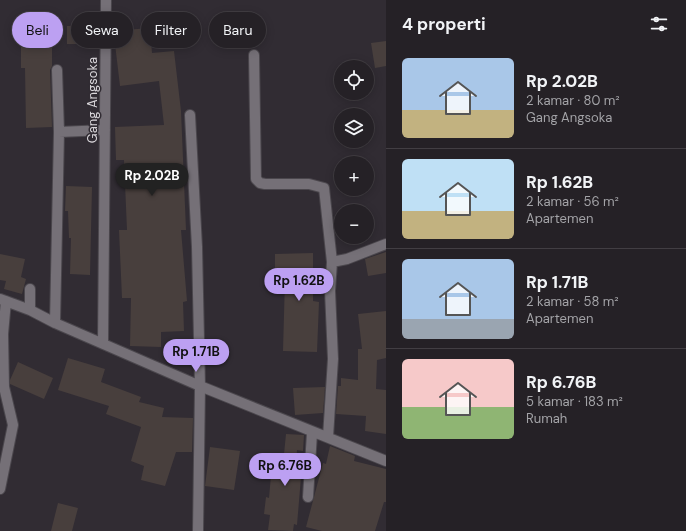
<!DOCTYPE html>
<html lang="id">
<head>
<meta charset="utf-8">
<style>
	body { margin:0; font-family:"DM Sans",sans-serif; background:#312e32; color:#f1f3f6; height:100vh; display:flex; flex-direction:column; font-size:15px; white-space:nowrap }
	* { box-sizing:border-box; margin:0 }
	p { font-size:13px; color:#a3a3a7 }
	.icon { flex:none; width:22px; height:22px; fill:none; stroke:currentColor; stroke-width:2; stroke-linecap:round; stroke-linejoin:round }
	.map { position:relative; flex:1; overflow:hidden }
	.sheet { display:flex; flex-direction:column; background:#252126; width:300px }
	.sheet>* { flex:none }
	.guide { position:absolute; left:12px; top:12px; width:314px; height:36px; display:flex; gap:8px }
	.controls { position:absolute; left:334px; top:60px; display:grid; gap:8px }
	.controls a { display:grid; place-items:center; width:40px; height:40px; border-radius:50%; background:#252126; box-shadow:0 2px 10px #0003,0 0 0 1px #423e43; font-size:20px }
	.price { position:absolute; translate:-50% -34px; padding:0 9px; border-radius:14px; background:#bca0f2; color:#111; font-size:13px; line-height:26px; filter:drop-shadow(0 1px 2px #0008) }
	.price::after { content:''; position:absolute; left:50%; top:24px; width:12px; height:9px; margin-left:-6px; background:inherit; clip-path:polygon(0 0,100% 0,50% 100%) }
	.price.selected { background:#222; color:#fff }
	ul { padding:0; list-style:none }
	li { display:flex; align-items:center; gap:12px; height:100px; padding:0 16px }
	li+li { border-top:1px solid #423e43 }
	li span { display:grid; place-items:center; flex:none; width:112px; height:80px; border-radius:6px; color:#555 }
	li>.icon { margin-inline-start:auto }
	span .icon { width:48px; height:48px; fill:#fffc; stroke-width:1 }
	li b { font-size:17px }
	h2 { display:flex; justify-content:space-between; align-items:center; height:48px; padding:0 16px; font-size:17px }
	.tag { padding:0 14px; border-radius:18px; background:#252126; box-shadow:0 2px 10px #0003,0 0 0 1px #423e43; font-size:14px; line-height:36px }
	.tag.selected { background:#bca0f2; color:#111 }
	main { display:flex; flex:1; min-height:0 }
	.map>svg:first-child { display:block }
</style>
</head>
<body>
<main>
<div class="map">
<svg width="386" height="531" viewBox="0 0 386 531">
	<rect width="100%" height="100%" fill="#312c33"/>
	<!-- building -->
	<path fill="#483f3d" d="M 67,26 L 99,26 L 99,44 L 67,44 Z
		M 150,28 L 152,53 L 174,51 L 181,111 L 186,230 L 181,230 L 187,301 L 183,302 L 184,331 L 161,332 L 161,347 L 130,346 L 131,298 L 122,298 L 119,230 L 127,230 L 124,160 L 116,160 L 115,127 L 164,125 L 159,81 L 120,86 L 115,44 L 112,44 L 112,31 Z
		M 21,39 L 52,39 L 52,66 L 50,70 L 52,127 L 26,128 L 25,68 L 21,68 Z
		M 386,41 L 386,66 L 375,68 L 371,43 Z
		M 66,186 L 92,187 L 90,275 L 70,274 L 71,238 L 69,238 L 68,211 L 65,211 Z
		M 386,252 L 386,273 L 368,276 L 365,259 Z
		M 313,253 L 313,301 L 319,302 L 317,352 L 283,351 L 285,279 L 275,279 L 275,254 Z
		M 0,254 L 25,259 L 21,277 L 26,279 L 22,294 L 4,289 L 6,281 L 0,280 Z
		M 386,311 L 386,358 L 377,360 L 376,389 L 386,390 L 386,434 L 365,431 L 366,416 L 336,414 L 338,386 L 341,386 L 341,378 L 358,380 L 358,349 L 362,349 L 358,314 Z
		M 68,358 L 105,369 L 101,382 L 141,397 L 139,402 L 164,408 L 162,417 L 193,418 L 192,452 L 176,452 L 165,486 L 141,480 L 144,466 L 131,461 L 141,427 L 106,414 L 109,406 L 58,390 Z
		M 18,362 L 53,378 L 44,399 L 10,384 L 10,380 Z
		M 325,387 L 323,413 L 295,415 L 293,388 Z
		M 286,434 L 304,435 L 303,451 L 297,450 L 295,476 L 301,477 L 297,525 L 294,524 L 293,531 L 268,530 L 270,515 L 264,514 L 266,497 L 269,498 L 273,453 L 284,454 Z
		M 330,446 L 355,456 L 354,461 L 386,469 L 386,502 L 384,502 L 375,531 L 322,531 L 306,527 L 323,463 L 326,464 Z
		M 210,447 L 240,451 L 234,490 L 205,486 Z
		M 58,503 L 78,508 L 72,531 L 51,531 Z"/>
	<g fill="none" stroke-linecap="round" stroke-linejoin="round">
		<defs>
			<path id="minor" d="M 254,55 L 256,179 L 260,183 L 265,184 L 309,184 L 324,188 L 332,262
				M 190,115 L 197,247 L 200,386 L 198,531
				M 59,132 L 105,130
				M 0,299 L 30,310 L 55,323 L 200,386 L 386,461
				M 30,310 L 30,289
				M 55,323 L 59,132 L 57,70
				M 103,344 L 106,0
				M 328,437 L 333,359 L 330,291 L 332,262 L 347,259 L 386,244
				M 0,489 L 13,425 L 4,387 L 3,334 L 6,301
				M 308,497 L 312,433"/>
		</defs>
		<!-- minor casing -->
		<use href="#minor" stroke="#4b474d" stroke-width="12"/>
		<!-- minor -->
		<use href="#minor" stroke="#757077" stroke-width="10"/>
	</g>
	<g text-anchor="middle" stroke-width="3" stroke-linejoin="round" paint-order="stroke">
		<!-- street labels -->
		<g font-size="13" fill="#dad7db" stroke="#312c33">
			<text transform="translate(92 100) rotate(-90)" y="5">Gang Angsoka</text>
		</g>
	</g>
</svg>
<div class="controls">
<a><svg class="icon" aria-label="locate" viewBox="0 0 24 24"><circle cx="12" cy="12" r="6"/><path d="M12 2v4M12 18v4M2 12h4M18 12h4"/></svg></a>
<a><svg class="icon" aria-label="layers" viewBox="0 0 24 24"><path d="M12 4l9 5-9 5-9-5zM3 14l9 5 9-5"/></svg></a>
<a>+</a>
<a>−</a>
</div>
<b class="price selected" style="left:152px;top:197px">Rp 2.02B</b>
<b class="price" style="left:299px;top:302px">Rp 1.62B</b>
<b class="price" style="left:196px;top:373px">Rp 1.71B</b>
<b class="price" style="left:285px;top:487px">Rp 6.76B</b>
<div class="guide">
<a class="tag selected">Beli</a>
<a class="tag">Sewa</a>
<a class="tag">Filter</a>
<a class="tag">Baru</a>
</div>
</div>
<section class="sheet">
<h2>4 properti<svg class="icon" aria-label="filters" viewBox="0 0 24 24"><path d="M4 7h16M4 17h16"/><circle cx="9" cy="7" r="2"/><circle cx="15" cy="17" r="2"/></svg></h2>
<ul>
<li><span style="background:linear-gradient(#a9c7e8 65%,#c2b280 0)"><svg class="icon" aria-label="home" viewBox="0 0 24 24"><path d="M3 11l9-7 9 7M6 9v11h12V9"/></svg></span><div><b>Rp 2.02B</b><p>2 kamar · 80 m²</p><p>Gang Angsoka</p></div></li>
<li><span style="background:linear-gradient(#bfe0f5 65%,#c2b280 0)"><svg class="icon" aria-label="home" viewBox="0 0 24 24"><path d="M3 11l9-7 9 7M6 9v11h12V9"/></svg></span><div><b>Rp 1.62B</b><p>2 kamar · 56 m²</p><p>Apartemen</p></div></li>
<li><span style="background:linear-gradient(#a9c7e8 75%,#9aa5b1 0)"><svg class="icon" aria-label="home" viewBox="0 0 24 24"><path d="M3 11l9-7 9 7M6 9v11h12V9"/></svg></span><div><b>Rp 1.71B</b><p>2 kamar · 58 m²</p><p>Apartemen</p></div></li>
<li><span style="background:linear-gradient(#f6c9c9 60%,#8fb573 0)"><svg class="icon" aria-label="home" viewBox="0 0 24 24"><path d="M3 11l9-7 9 7M6 9v11h12V9"/></svg></span><div><b>Rp 6.76B</b><p>5 kamar · 183 m²</p><p>Rumah</p></div></li>
</ul>
</section>
</main>
</body>
</html>
